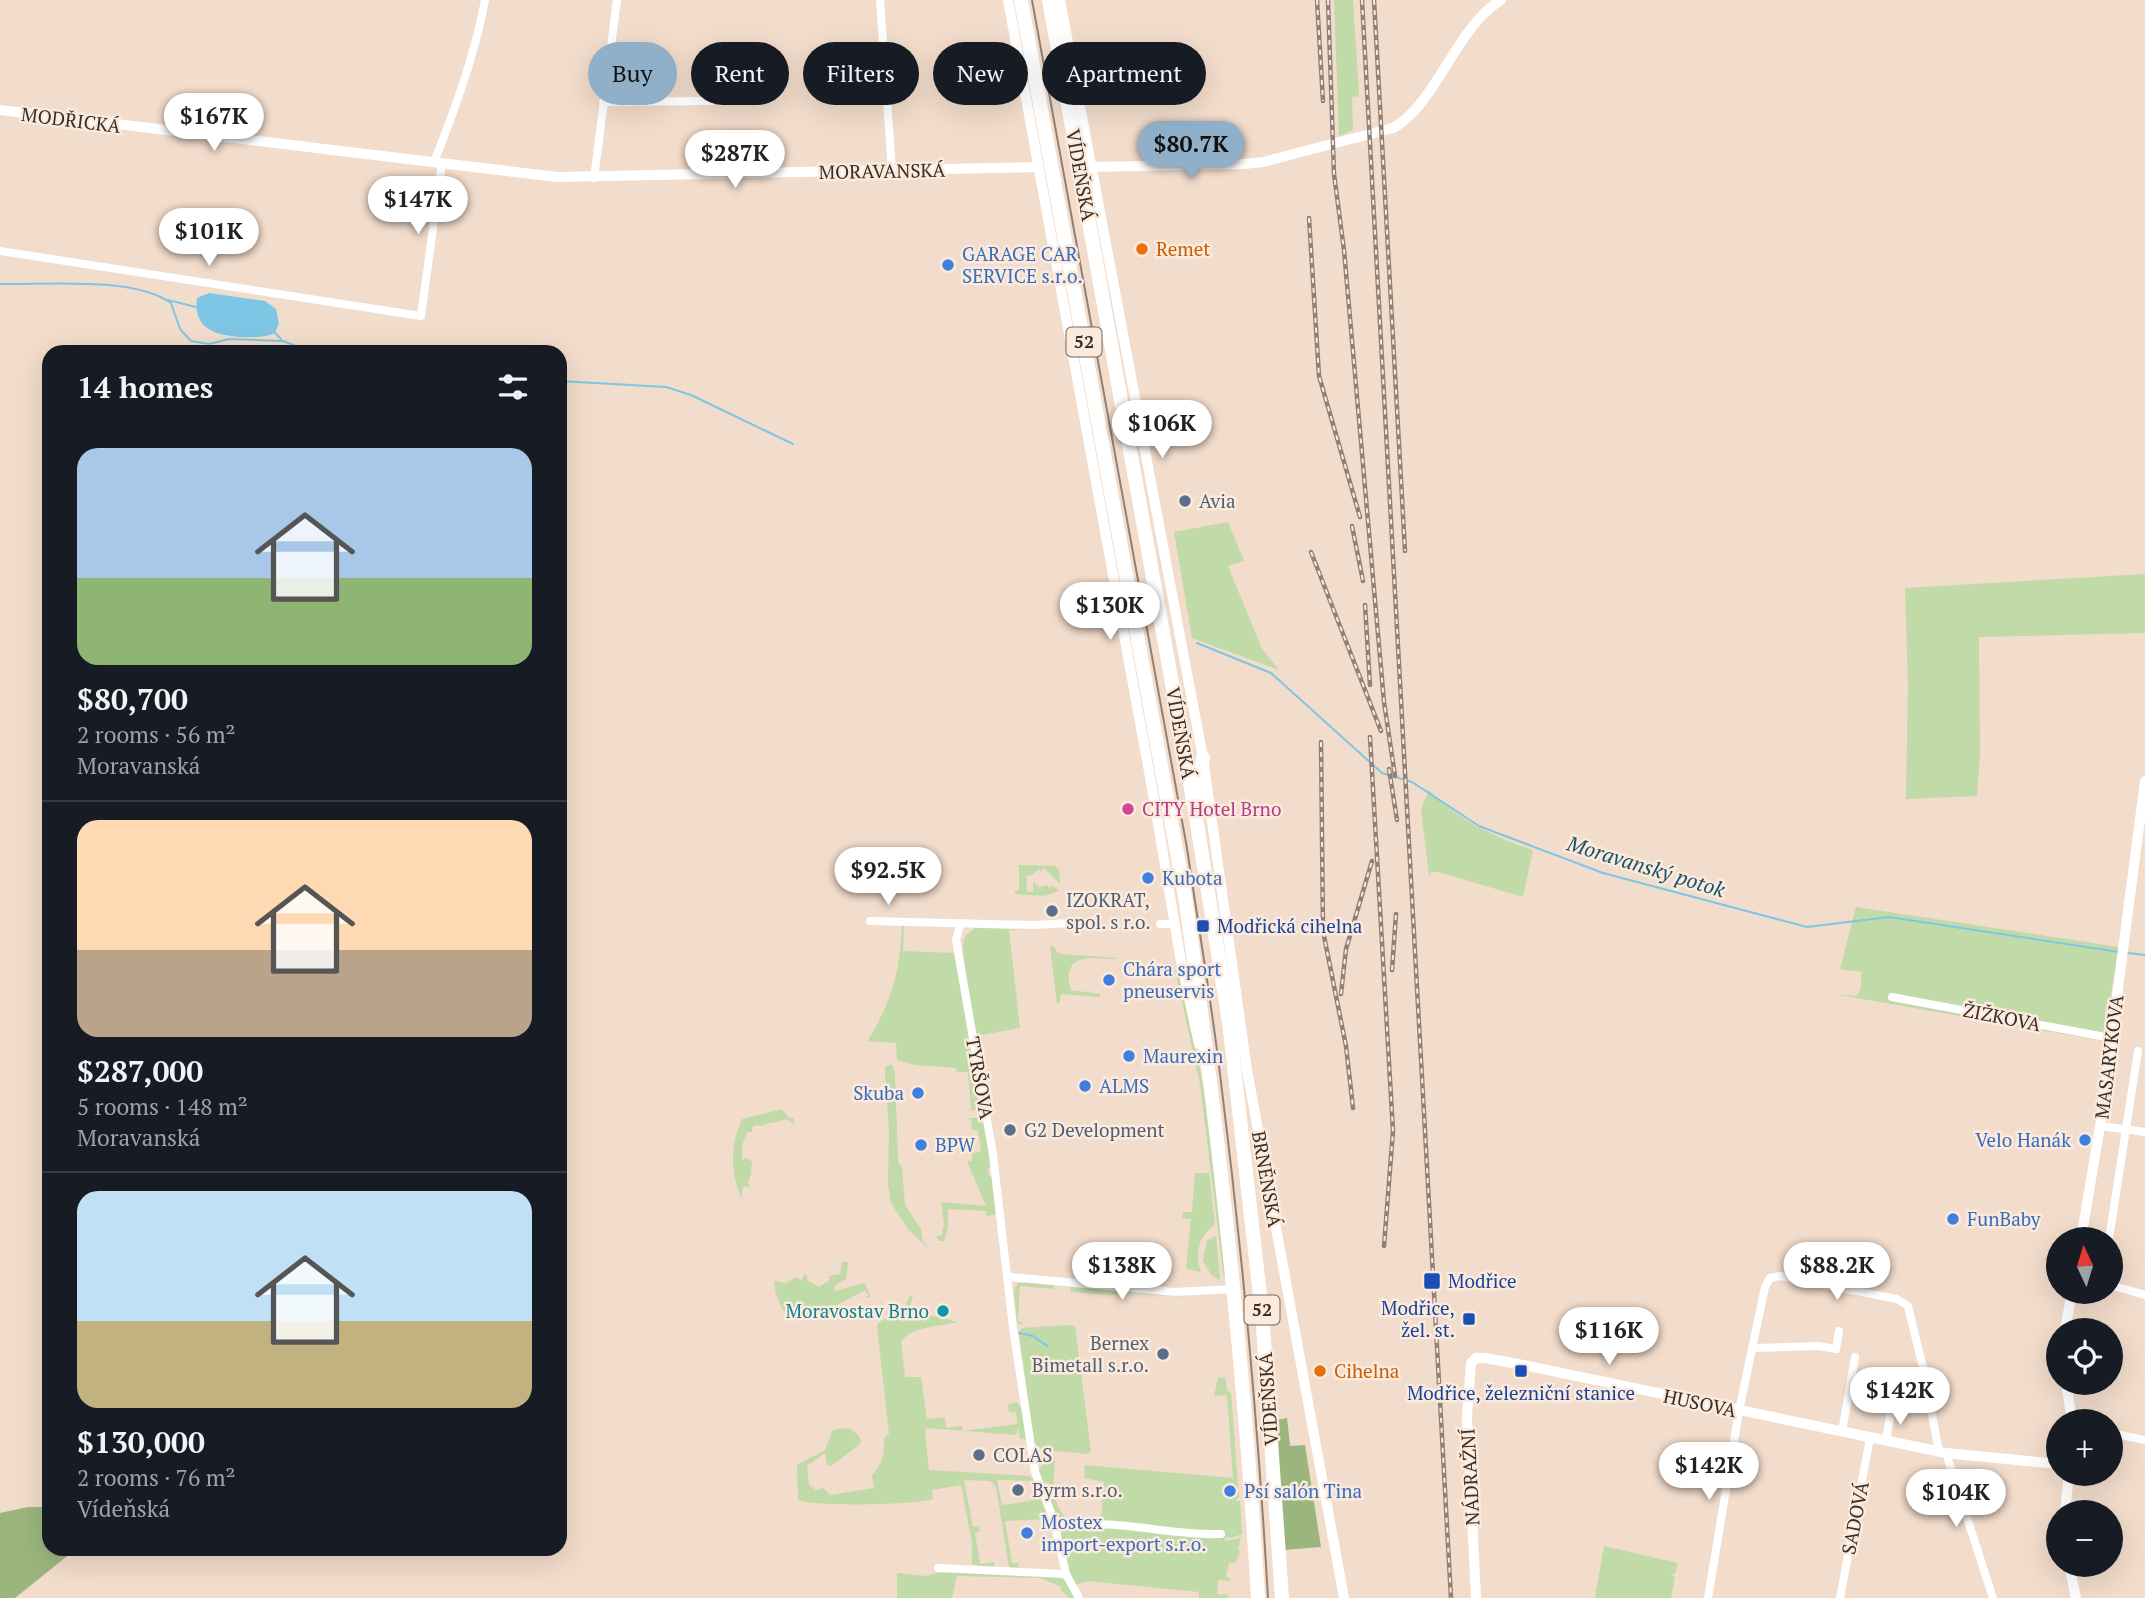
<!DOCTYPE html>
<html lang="en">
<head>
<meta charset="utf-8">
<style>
	body { margin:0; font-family:"PT Serif",serif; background:#242831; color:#f1f3f6; height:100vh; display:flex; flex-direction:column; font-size:26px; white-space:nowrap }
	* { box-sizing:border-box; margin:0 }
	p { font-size:23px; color:#9ea1a6 }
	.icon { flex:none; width:38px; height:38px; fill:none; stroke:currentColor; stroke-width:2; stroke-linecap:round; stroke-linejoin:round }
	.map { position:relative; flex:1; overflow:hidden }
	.drawer { position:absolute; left:42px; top:345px; width:525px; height:1211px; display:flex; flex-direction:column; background:#171b24; border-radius:21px; box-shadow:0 7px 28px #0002 }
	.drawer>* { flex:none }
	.guide { position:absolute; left:588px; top:42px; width:665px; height:63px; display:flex; gap:14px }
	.needle { width:46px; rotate:356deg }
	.buttons { position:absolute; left:2046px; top:1227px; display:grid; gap:14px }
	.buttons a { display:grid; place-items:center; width:77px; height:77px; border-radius:50%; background:#171b24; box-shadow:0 7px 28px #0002; font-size:35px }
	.price { position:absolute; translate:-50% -60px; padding:0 16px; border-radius:24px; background:#fff; color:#222; font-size:23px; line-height:46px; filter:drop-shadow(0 2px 4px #0008) }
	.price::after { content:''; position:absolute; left:50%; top:42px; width:21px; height:16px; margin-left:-10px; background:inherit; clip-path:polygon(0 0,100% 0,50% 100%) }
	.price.current { background:#90b0c9; color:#111 }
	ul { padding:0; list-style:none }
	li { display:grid; align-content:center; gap:14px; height:371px; padding:0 35px }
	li+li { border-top:2px solid #363941 }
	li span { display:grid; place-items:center; height:217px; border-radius:21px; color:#555 }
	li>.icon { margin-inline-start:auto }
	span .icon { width:126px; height:126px; fill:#fffc; stroke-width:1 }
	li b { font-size:30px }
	h2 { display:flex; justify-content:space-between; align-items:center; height:84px; padding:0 35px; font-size:30px }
	.chip { padding:0 24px; border-radius:32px; background:#171b24; box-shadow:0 7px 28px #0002; font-size:24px; line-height:63px }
	.chip.current { background:#90b0c9; color:#111 }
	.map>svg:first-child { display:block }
</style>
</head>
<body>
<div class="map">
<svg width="2145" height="1598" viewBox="0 0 2145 1598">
	<rect width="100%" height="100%" fill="#f2dccb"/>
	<!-- green -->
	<path fill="#c0daa8" d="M 1334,0 L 1353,0 L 1359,96 L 1352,97 L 1353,130 L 1339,136 Z
		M 1228,522 L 1244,561 L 1228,566 L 1262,649 L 1279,670 L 1192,638 L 1174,532 Z
		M 2145,574 L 2145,633 L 1979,637 L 1980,754 L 1977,796 L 1906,799 L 1908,684 L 1905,588 Z
		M 1429,790 C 1459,820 1493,837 1533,850 L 1523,897 L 1438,872 L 1431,872 L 1429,875 L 1421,809 Z
		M 1019,865 L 1056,866 L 1057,869 L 1059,869 L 1060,884 L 1044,868 L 1041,871 L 1039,869 L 1032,875 L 1026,876 L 1027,892 L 1033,892 L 1033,882 L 1039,887 L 1047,885 L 1049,888 L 1052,885 L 1059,891 L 1044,896 L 1015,894 L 1015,891 L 1019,890 Z
		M 1856,907 L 2119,947 L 2103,1041 L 1834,994 L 1855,996 C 1865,988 1859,983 1862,972 L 1840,969 Z
		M 902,924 L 904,924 L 903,951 L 954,953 L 981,1107 L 977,1110 L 966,1111 L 971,1110 L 968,1072 L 957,1072 L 956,1068 L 915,1065 L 897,1060 L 896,1043 L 868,1041 C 894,995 899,976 902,924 Z
		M 975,928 L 1024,929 L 1009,930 L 1020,1028 L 977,1036 C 973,1010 958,959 965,936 Z
		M 1050,946 L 1053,946 L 1057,952 L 1061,954 L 1119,958 C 1102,961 1073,951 1069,973 C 1068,979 1069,984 1071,990 L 1100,994 L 1100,997 L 1062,994 L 1060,997 L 1060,1002 L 1057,1004 Z
		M 1175,970 L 1179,973 L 1205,1093 L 1225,1274 L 1224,1279 L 1200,1084 Z
		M 892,1064 L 895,1074 L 898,1162 L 902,1168 L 905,1205 L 921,1229 L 923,1241 L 930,1250 L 908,1229 L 891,1203 L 888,1184 L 889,1129 L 885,1072 L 885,1067 Z
		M 782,1109 L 788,1117 L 794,1119 L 794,1124 L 786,1119 C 778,1123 769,1122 761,1126 L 757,1125 L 752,1127 L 752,1132 L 747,1132 L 742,1146 L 742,1160 L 747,1158 L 752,1162 L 751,1175 L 748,1181 L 750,1188 L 746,1186 L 742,1188 L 742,1199 C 730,1174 730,1144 742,1119 Z
		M 966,1118 L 978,1118 L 984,1121 L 992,1168 L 988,1167 L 989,1176 L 993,1178 L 997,1214 L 987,1216 L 986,1211 L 948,1209 L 948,1228 L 944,1241 L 940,1241 L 936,1237 L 942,1235 L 944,1224 L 941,1202 L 986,1206 L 968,1164 L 967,1161 L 972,1161 L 972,1153 L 981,1152 L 978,1130 L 972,1130 L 971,1119 Z
		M 1195,1173 L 1209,1173 L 1215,1224 C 1199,1236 1194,1254 1201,1272 L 1186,1269 L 1191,1219 L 1182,1218 L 1183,1212 L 1192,1212 Z
		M 1216,1236 L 1220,1280 L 1212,1276 L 1203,1261 L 1207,1240 Z
		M 842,1262 L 848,1262 L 846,1279 L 834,1286 L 835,1291 L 865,1283 L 871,1298 L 866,1297 L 868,1295 L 865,1290 L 815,1317 L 796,1313 L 788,1315 L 782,1309 L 776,1295 L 774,1281 L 786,1283 L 797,1277 L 801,1281 L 804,1275 L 807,1275 L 807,1280 L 819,1287 L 830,1280 L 829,1276 L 840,1274 Z
		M 1027,1282 L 1141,1293 L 1178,1294 L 1178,1297 L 1183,1297 L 1131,1293 L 1111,1295 L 1071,1292 L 1070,1287 L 1054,1285 L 1053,1289 L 1020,1286 L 1018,1321 L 1025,1324 L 1019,1324 L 1017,1322 L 1014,1290 L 1018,1283 Z
		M 910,1295 L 913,1296 L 908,1313 L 913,1311 L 958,1322 C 939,1327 915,1325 901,1341 L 905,1377 L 921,1377 L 927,1419 L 945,1417 L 946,1428 L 962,1426 L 963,1431 L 1018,1424 L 1015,1409 L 1015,1413 L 1009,1412 L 1008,1405 L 1017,1402 L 1022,1409 L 1026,1439 L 1020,1439 L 1018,1427 L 1016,1435 L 926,1428 L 925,1433 L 929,1470 L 1029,1476 L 1035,1481 L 997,1480 L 1002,1505 L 1031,1501 L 1032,1495 L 1039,1491 L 1050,1519 L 1005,1521 L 1012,1563 L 1018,1563 L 1019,1568 L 1011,1569 L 1009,1567 L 996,1487 L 990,1481 L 964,1480 L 973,1527 L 979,1526 L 980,1531 L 975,1533 L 980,1564 L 994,1562 L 995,1569 L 972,1564 L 972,1543 L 961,1485 L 932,1490 L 933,1499 C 916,1505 816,1507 798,1500 L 797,1465 L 825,1450 L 832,1431 C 844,1426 856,1427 861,1441 L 859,1445 L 831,1466 L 827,1465 L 825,1453 L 807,1466 L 809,1485 L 816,1490 L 823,1488 L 830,1495 L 874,1488 L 872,1475 C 883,1464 885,1453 884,1438 L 889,1434 L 877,1326 L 879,1322 L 904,1310 Z
		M 1068,1325 L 1075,1326 L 1091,1451 L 1088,1454 L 1044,1450 L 1034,1443 L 1019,1332 L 1022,1328 Z
		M 1225,1377 L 1227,1390 L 1231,1393 L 1239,1497 L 1235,1501 L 1240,1501 L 1242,1534 L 1231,1538 L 1226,1537 L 1224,1541 L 1241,1538 L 1238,1549 L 1240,1552 L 1235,1563 L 1229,1563 L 1226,1577 L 1230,1578 L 1230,1581 L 1218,1580 L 1217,1594 L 1229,1595 L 1228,1598 L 1199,1598 L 1199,1592 L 1088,1581 L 1075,1585 L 1070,1575 L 1060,1534 L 1063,1530 L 1081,1526 L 1143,1529 L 1211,1539 L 1213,1536 L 1221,1536 L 1221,1532 L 1190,1531 L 1190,1527 L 1187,1531 C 1163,1528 1106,1530 1087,1518 L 1101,1519 L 1104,1482 L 1084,1478 L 1085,1465 L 1233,1478 L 1227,1395 L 1214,1396 L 1218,1378 Z
		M 1055,1458 C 1054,1479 1050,1502 1066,1518 L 1064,1523 L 1058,1521 L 1050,1503 L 1052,1499 L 1049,1483 L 1042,1482 L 1039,1470 L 1044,1462 Z
		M 1604,1546 L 1678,1563 L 1675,1574 L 1669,1575 L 1675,1576 L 1671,1598 L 1595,1598 Z
		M 943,1572 L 1060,1577 L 1065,1581 L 1074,1598 L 1069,1598 L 1060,1589 L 1062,1587 L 1040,1578 L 957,1576 L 952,1598 L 897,1598 L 897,1573 L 924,1576 Z"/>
	<!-- forest -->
	<path fill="#9ab67d" d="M 1287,1418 L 1290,1446 L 1305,1445 L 1321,1547 L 1284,1550 L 1276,1420 Z
		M 28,1507 L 49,1507 L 49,1549 L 76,1549 L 15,1598 L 0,1598 L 0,1513 Z"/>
	<!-- water -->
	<path fill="#7ec6e5" d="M 209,293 L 265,301 L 276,309 L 279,323 L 275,333 C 263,338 254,337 241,337 C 215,335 193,329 197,298 Z"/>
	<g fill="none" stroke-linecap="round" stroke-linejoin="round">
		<!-- stream -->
		<path stroke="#7ec6e5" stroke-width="2" d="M 0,284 C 46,285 133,276 171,303 L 180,329 L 191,341 L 209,344 L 229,339 L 283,341 L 311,352
			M 168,300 L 196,307
			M 275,333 L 281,339
			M 560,381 L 666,387 L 691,395 L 793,444
			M 1197,643 L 1271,673 L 1382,773 L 1412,782 L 1479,826 L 1603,873 L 1807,927 L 1889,917 L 2119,952
			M 2128,953 L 2145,955
			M 1019,1333 L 1033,1336 L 1047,1346"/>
		<!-- street -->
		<path stroke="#fff" stroke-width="8" d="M 880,0 L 892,171
			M 603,102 L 712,101
			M 434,162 C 455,110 475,55 485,0
			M 594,178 L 617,0
			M 0,251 L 421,316 L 442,163
			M 870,921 L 1033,925 L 1071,923
			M 961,923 L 956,939 L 993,1155 L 1013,1328 L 1035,1472 L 1053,1518 L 1066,1574 L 1079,1598
			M 1160,924 L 1174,924
			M 1892,997 L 2111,1038
			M 2100,1126 L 2145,1132
			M 2109,1239 L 2138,1051
			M 1009,1277 L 1175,1292 L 1235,1289
			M 2110,1285 L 2145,1295
			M 1752,1348 L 1818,1346 L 1836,1349 L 1839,1331
			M 1842,1432 L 1855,1357
			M 2110,1433 L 2145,1440
			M 1886,1441 L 1897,1375
			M 1946,1453 L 1993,1598
			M 1056,1528 C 1106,1516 1169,1536 1221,1534
			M 938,1568 L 1066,1574
			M 1708,1598 L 1739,1411 L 1765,1287 L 1770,1278 L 1780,1276 L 1897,1299 L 1908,1306 L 1924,1372 L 1939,1452
			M 1840,1598 L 1870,1438"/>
		<!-- secondary -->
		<path stroke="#fff" stroke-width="10" d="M 1008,0 L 1154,799 L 1181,962 L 1199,1044
			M 1060,0 L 1203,758 L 1247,1070 L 1344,1598
			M 0,110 L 557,177 L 1038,167
			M 1090,167 L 1244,164 L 1263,162 L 1393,128 C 1436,105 1456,27 1501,0
			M 2081,1239 L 2100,1126 L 2145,781
			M 2065,1330 L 2072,1292
			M 2066,1382 L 2072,1421
			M 2065,1512 L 2069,1474
			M 2069,1564 L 2076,1598
			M 1476,1598 L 1467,1417 L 1471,1363 L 1476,1358 L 1485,1358 L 1523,1365 L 1946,1453 L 2058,1464"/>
		<!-- highway -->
		<path stroke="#fff" stroke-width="14" d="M 1021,0 L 1185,897 C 1219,1130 1244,1363 1258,1598
			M 1049,0 L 1195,811 L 1229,1022 L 1262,1313 L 1282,1598
			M 1197,800 L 1203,758"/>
		<!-- tram -->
		<path stroke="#908176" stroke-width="2" d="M 1032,0 L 1187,848 C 1198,924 1211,999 1220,1074 C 1242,1248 1258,1423 1268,1598"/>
		<defs>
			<path id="rail" d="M 1317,0 L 1323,101
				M 1328,0 L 1334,174 L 1344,250 L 1384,702 L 1395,776
				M 1362,0 L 1451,1598
				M 1374,0 L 1405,551
				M 1309,218 L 1319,376 L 1360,517
				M 1352,526 L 1363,581
				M 1311,552 L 1381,731
				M 1365,605 L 1370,685
				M 1370,737 L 1393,1131 L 1384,1246
				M 1321,742 L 1323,931 L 1346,1046 L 1353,1108
				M 1389,769 L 1397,820
				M 1392,970 L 1396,914
				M 1341,994 L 1346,949 L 1372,861"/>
		</defs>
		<!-- rail casing -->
		<use href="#rail" stroke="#908176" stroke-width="4.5"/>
		<!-- rail -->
		<use href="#rail" stroke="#fceadc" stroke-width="2" stroke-dasharray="5" stroke-linecap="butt"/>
	</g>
	<!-- markers -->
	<g fill="#e8710a" stroke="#fceadc" stroke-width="2.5">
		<circle cx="1142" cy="249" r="7"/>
		<circle cx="1320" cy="1371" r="7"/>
	</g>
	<g fill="#3f7fe0" stroke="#fceadc" stroke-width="2.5">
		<circle cx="948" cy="265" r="7"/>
		<circle cx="1148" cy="878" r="7"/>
		<circle cx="1109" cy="980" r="7"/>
		<circle cx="1129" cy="1056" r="7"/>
		<circle cx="1085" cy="1086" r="7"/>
		<circle cx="918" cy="1093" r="7"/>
		<circle cx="2085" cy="1140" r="7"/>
		<circle cx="921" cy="1145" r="7"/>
		<circle cx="1953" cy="1219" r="7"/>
		<circle cx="1230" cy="1491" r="7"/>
		<circle cx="1027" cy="1533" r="7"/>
	</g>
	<g fill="#5c6f8a" stroke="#fceadc" stroke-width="2.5">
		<circle cx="1185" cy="501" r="7"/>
		<circle cx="1052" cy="911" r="7"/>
		<circle cx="1010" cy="1130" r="7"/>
		<circle cx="1163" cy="1354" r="7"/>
		<circle cx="979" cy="1455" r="7"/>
		<circle cx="1018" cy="1490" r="7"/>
	</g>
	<circle fill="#d1479c" stroke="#fceadc" stroke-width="2.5" cx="1128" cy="809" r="7"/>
	<g fill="#1a4fb4" stroke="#fceadc" stroke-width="2.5">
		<rect x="1196" y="919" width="14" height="14" rx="3.5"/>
		<rect x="1423" y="1272" width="18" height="18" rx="3.5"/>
		<rect x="1462" y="1312" width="14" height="14" rx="3.5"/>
		<rect x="1514" y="1364" width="14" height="14" rx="3.5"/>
	</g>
	<circle fill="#0f9aa8" stroke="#fceadc" stroke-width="2.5" cx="943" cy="1311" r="7"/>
	<g text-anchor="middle" stroke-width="5" stroke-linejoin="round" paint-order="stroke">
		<!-- shield labels -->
		<g fill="#fceadc" stroke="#71665d" stroke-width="2">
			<rect x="1066.5" y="327.5" width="35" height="29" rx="5"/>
			<rect x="1244.5" y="1295.5" width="35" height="29" rx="5"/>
		</g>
		<g font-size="18" font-weight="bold" fill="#362e27">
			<text x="1084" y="348">52</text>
			<text x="1262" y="1316">52</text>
		</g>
		<!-- street labels -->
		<g font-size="19" fill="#362e27" stroke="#fceadc">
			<text transform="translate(71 120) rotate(7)" y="7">MODŘICKÁ</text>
			<text transform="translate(882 171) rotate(-1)" y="7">MORAVANSKÁ</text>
			<text transform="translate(1081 175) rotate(80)" y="7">VÍDEŇSKÁ</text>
			<text transform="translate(1181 733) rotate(80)" y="7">VÍDEŇSKÁ</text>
			<text transform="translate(2002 1017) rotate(11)" y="7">ŽIŽKOVA</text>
			<text transform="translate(2109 1057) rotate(-83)" y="7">MASARYKOVA</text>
			<text transform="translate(980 1078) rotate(80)" y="7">TYRŠOVA</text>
			<text transform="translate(1267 1179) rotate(80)" y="7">BRNĚNSKÁ</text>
			<text transform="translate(1268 1399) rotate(-94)" y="7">VÍDEŇSKÁ</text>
			<text transform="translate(1700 1403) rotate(12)" y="7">HUSOVA</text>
			<text transform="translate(1470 1477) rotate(-93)" y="7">NÁDRAŽNÍ</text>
			<text transform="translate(1855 1518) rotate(-79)" y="7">SADOVÁ</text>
		</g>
		<!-- food labels -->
		<g font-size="19" fill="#c56008" stroke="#fceadc" text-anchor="start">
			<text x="1156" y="256">Remet</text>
			<text x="1334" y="1378">Cihelna</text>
		</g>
		<!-- shop labels -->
		<g font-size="19" fill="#366cbe" stroke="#fceadc" text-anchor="start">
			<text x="962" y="261">GARAGE CAR<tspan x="962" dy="22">SERVICE s.r.o.</tspan></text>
			<text x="1162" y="885">Kubota</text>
			<text x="1123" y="976">Chára sport<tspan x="1123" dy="22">pneuservis</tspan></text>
			<text x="1143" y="1063">Maurexin</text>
			<text x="1099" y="1093">ALMS</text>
			<text x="904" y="1100" text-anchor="end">Skuba</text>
			<text x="2071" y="1147" text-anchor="end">Velo Hanák</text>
			<text x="935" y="1152">BPW</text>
			<text x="1967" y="1226">FunBaby</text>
			<text x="1244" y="1498">Psí salón Tina</text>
			<text x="1041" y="1529">Mostex<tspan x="1041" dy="22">import-export s.r.o.</tspan></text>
		</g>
		<!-- service labels -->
		<g font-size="19" fill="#4e5e75" stroke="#fceadc" text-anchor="start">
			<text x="1199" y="508">Avia</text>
			<text x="1066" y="907">IZOKRAT,<tspan x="1066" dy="22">spol. s r.o.</tspan></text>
			<text x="1024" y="1137">G2 Development</text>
			<text x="1149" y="1350" text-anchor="end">Bernex<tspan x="1149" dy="22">Bimetall s.r.o.</tspan></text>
			<text x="993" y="1462">COLAS</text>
			<text x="1032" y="1497">Byrm s.r.o.</text>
		</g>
		<!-- hotel labels -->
		<g font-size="19" fill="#b23c85" stroke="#fceadc" text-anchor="start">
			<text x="1142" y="816">CITY Hotel Brno</text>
		</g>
		<!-- transit labels -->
		<g font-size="19" fill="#164399" stroke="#fceadc" text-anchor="start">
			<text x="1217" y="933">Modřická cihelna</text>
			<text x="1448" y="1288">Modřice</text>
			<text x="1455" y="1315" text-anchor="end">Modřice,<tspan x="1455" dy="22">žel. st.</tspan></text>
			<text x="1521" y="1400" text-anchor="middle">Modřice, železniční stanice</text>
		</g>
		<!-- culture labels -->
		<g font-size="19" fill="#0d838f" stroke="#fceadc" text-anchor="end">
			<text x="929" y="1318">Moravostav Brno</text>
		</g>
		<!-- water labels -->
		<g font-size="21" font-style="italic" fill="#195469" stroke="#fceadc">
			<text transform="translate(1646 867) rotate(17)" y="7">Moravanský potok</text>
		</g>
	</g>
</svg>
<div class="buttons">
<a><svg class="needle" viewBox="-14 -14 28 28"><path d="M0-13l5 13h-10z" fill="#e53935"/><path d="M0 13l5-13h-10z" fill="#9ea1a6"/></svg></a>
<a><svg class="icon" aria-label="locate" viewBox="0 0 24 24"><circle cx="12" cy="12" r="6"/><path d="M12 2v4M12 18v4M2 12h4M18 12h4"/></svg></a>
<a>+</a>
<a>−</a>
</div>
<b class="price" style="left:214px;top:153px">$167K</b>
<b class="price current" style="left:1191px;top:181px">$80.7K</b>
<b class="price" style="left:735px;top:190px">$287K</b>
<b class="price" style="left:418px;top:236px">$147K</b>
<b class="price" style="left:209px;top:268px">$101K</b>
<b class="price" style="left:1162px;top:460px">$106K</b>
<b class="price" style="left:1110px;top:642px">$130K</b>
<b class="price" style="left:888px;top:907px">$92.5K</b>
<b class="price" style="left:1122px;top:1302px">$138K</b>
<b class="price" style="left:1837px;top:1302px">$88.2K</b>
<b class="price" style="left:1609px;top:1367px">$116K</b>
<b class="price" style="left:1900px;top:1427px">$142K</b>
<b class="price" style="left:1709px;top:1502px">$142K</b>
<b class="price" style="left:1956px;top:1529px">$104K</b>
<div class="guide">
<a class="chip current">Buy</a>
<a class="chip">Rent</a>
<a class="chip">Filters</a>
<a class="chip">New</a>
<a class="chip">Apartment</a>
</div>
<section class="drawer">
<h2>14 homes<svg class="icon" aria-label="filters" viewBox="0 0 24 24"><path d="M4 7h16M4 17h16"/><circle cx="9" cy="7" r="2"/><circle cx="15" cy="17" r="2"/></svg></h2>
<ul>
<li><span style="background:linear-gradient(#a9c7e8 60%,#8fb573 0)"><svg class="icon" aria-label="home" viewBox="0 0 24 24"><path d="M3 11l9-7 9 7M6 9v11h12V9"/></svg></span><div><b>$80,700</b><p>2 rooms · 56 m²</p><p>Moravanská</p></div></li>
<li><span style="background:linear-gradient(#ffd9b3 60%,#b9a48a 0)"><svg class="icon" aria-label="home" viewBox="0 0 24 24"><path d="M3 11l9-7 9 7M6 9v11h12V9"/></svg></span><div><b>$287,000</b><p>5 rooms · 148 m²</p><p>Moravanská</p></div></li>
<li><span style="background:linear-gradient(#bfe0f5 60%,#c2b280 0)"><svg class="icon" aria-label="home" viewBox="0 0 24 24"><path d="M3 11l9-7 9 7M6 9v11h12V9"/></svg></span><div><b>$130,000</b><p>2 rooms · 76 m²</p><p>Vídeňská</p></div></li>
</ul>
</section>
</div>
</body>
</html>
